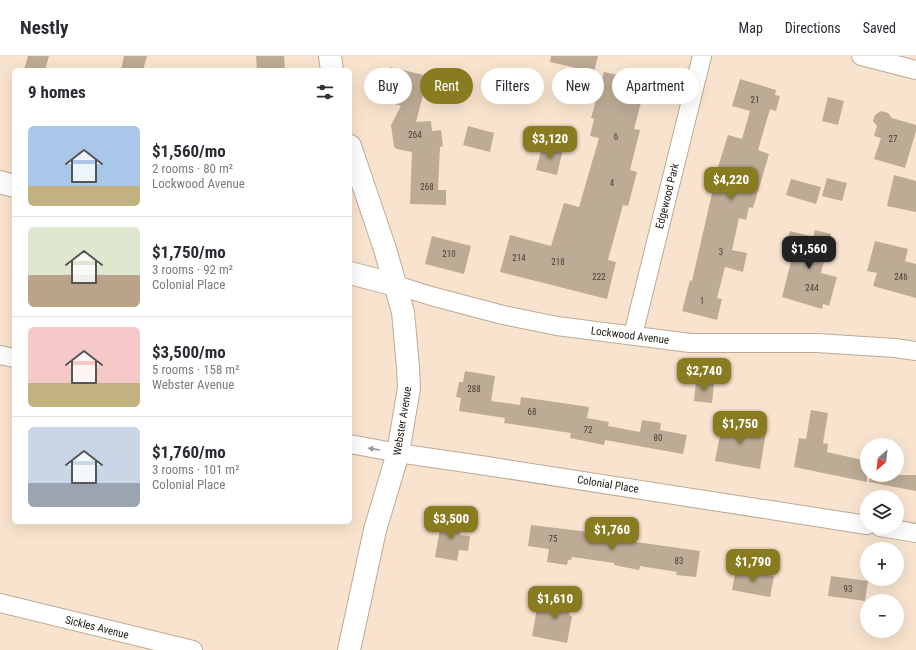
<!DOCTYPE html>
<html lang="en">
<head>
<meta charset="utf-8">
<style>
	body { margin:0; font-family:"Roboto Condensed",sans-serif; background:#f2f2f3; color:#2b2b33; height:100vh; display:flex; flex-direction:column; font-size:15px; white-space:nowrap }
	* { box-sizing:border-box; margin:0 }
	p { font-size:13px; color:#7c7c81 }
	.icon { flex:none; width:22px; height:22px; fill:none; stroke:currentColor; stroke-width:2; stroke-linecap:round; stroke-linejoin:round }
	.map { position:relative; flex:1; overflow:hidden }
	.sheet { position:absolute; left:12px; top:12px; width:340px; height:456px; display:flex; flex-direction:column; background:#fff; border-radius:6px; box-shadow:0 4px 16px #0002 }
	.sheet>* { flex:none }
	.top-card { position:absolute; left:364px; top:12px; width:380px; height:36px; display:flex; gap:8px }
	.needle { width:26px; rotate:208deg }
	.tools { position:absolute; left:860px; top:382px; display:grid; gap:8px }
	.tools a { display:grid; place-items:center; width:44px; height:44px; border-radius:50%; background:#fff; box-shadow:0 4px 16px #0002; font-size:20px }
	.price { position:absolute; translate:-50% -34px; padding:0 9px; border-radius:8px; background:#897b20; color:#fff; font-size:13px; line-height:26px; filter:drop-shadow(0 1px 2px #0008) }
	.price::after { content:''; position:absolute; left:50%; top:24px; width:12px; height:9px; margin-left:-6px; background:inherit; clip-path:polygon(0 0,100% 0,50% 100%) }
	.price.active { background:#222; color:#fff }
	ul { padding:0; list-style:none }
	li { display:flex; align-items:center; gap:12px; height:100px; padding:0 16px }
	li+li { border-top:1px solid #e1e1e2 }
	li span { display:grid; place-items:center; flex:none; width:112px; height:80px; border-radius:6px; color:#555 }
	li>.icon { margin-inline-start:auto }
	span .icon { width:48px; height:48px; fill:#fffc; stroke-width:1 }
	li b { font-size:17px }
	h2 { display:flex; justify-content:space-between; align-items:center; height:48px; padding:0 16px; font-size:17px }
	.chip { padding:0 14px; border-radius:18px; background:#fff; box-shadow:0 4px 16px #0002; font-size:14px; line-height:36px }
	.chip.active { background:#897b20; color:#fff }
	header { display:flex; align-items:center; gap:24px; box-sizing:border-box; height:56px; padding:0 20px; background:#fff; border-bottom:1px solid #e1e1e2 }
	header strong { font-size:19px }
	nav { display:flex; gap:22px; margin-inline-start:auto; font-size:14px }
	.map>svg:first-child { display:block }
</style>
</head>
<body>
<header>
<strong>Nestly</strong>
<nav><a>Map</a><a>Directions</a><a>Saved</a></nav>
</header>
<div class="map">
<svg width="916" height="594" viewBox="0 0 916 594">
	<rect width="100%" height="100%" fill="#f8e4ce"/>
	<!-- building -->
	<path fill="#bdab96" d="M 28,0 L 49,0 L 45,14 L 24,14 Z
		M 124,0 L 147,0 L 143,14 L 121,14 Z
		M 256,0 L 284,0 L 285,14 L 257,14 Z
		M 551,0 L 598,0 L 594,16 L 550,6 Z
		M 390,11 L 428,20 L 416,66 L 431,65 L 432,75 L 441,74 L 443,90 L 440,91 L 438,134 L 446,134 L 446,149 L 410,148 L 412,96 L 397,93 L 394,91 L 391,69 L 401,50 L 381,44 Z
		M 625,13 L 644,18 L 642,23 L 647,24 L 634,73 L 640,74 L 630,114 L 637,116 L 628,150 L 623,149 L 608,204 L 616,206 L 607,243 L 500,216 L 510,179 L 551,190 L 564,147 L 579,151 L 599,82 L 590,80 L 594,63 L 591,62 L 604,16 L 623,20 Z
		M 740,23 L 776,34 L 775,39 L 780,40 L 776,55 L 770,53 L 758,94 L 769,98 L 753,152 L 749,151 L 746,164 L 739,162 L 732,194 L 747,197 L 743,216 L 725,211 L 717,242 L 722,243 L 717,264 L 682,255 L 690,224 L 692,225 L 718,111 L 728,79 L 742,83 L 750,55 L 732,50 Z
		M 828,41 L 844,45 L 838,69 L 822,65 Z
		M 881,55 L 888,57 L 892,62 L 916,69 L 916,75 L 905,112 L 874,103 L 881,82 L 874,80 L 877,70 L 873,65 L 875,59 Z
		M 468,70 L 494,77 L 490,96 L 463,89 Z
		M 543,88 L 563,93 L 557,119 L 536,114 Z
		M 894,119 L 916,125 L 916,156 L 887,150 Z
		M 827,122 L 847,127 L 842,145 L 822,140 Z
		M 791,123 L 821,131 L 816,148 L 786,139 Z
		M 815,174 L 831,178 L 821,217 L 837,221 L 829,250 L 823,248 L 822,253 L 782,241 L 794,194 L 785,192 L 790,175 L 813,181 Z
		M 432,180 L 471,190 L 464,218 L 425,208 Z
		M 875,185 L 908,193 L 905,205 L 916,208 L 916,242 L 873,230 L 877,217 L 867,215 Z
		M 465,315 L 495,320 L 491,345 L 520,349 L 521,341 L 589,351 L 587,362 L 609,366 L 608,370 L 640,376 L 642,364 L 661,367 L 660,374 L 687,379 L 683,398 L 605,384 L 604,389 L 570,382 L 571,377 L 504,367 L 505,362 L 459,355 L 461,342 L 456,341 L 459,326 L 463,326 Z
		M 696,326 L 714,328 L 712,347 L 694,345 Z
		M 811,354 L 828,357 L 823,387 L 828,388 L 827,396 L 867,405 L 867,426 L 794,411 L 799,382 L 806,383 Z
		M 723,364 L 747,367 L 746,372 L 766,376 L 760,413 L 715,405 Z
		M 870,419 L 916,419 L 916,435 L 869,426 Z
		M 442,462 L 463,466 L 460,479 L 470,480 L 468,495 L 459,494 L 457,505 L 435,501 Z
		M 531,469 L 598,477 L 636,483 L 636,486 L 700,495 L 696,521 L 676,519 L 677,516 L 640,510 L 639,514 L 614,509 L 614,507 L 572,501 L 571,504 L 568,504 L 567,509 L 547,506 L 549,493 L 528,490 Z
		M 736,513 L 774,520 L 770,541 L 732,534 Z
		M 831,520 L 868,525 L 865,545 L 828,540 Z
		M 560,533 L 574,536 L 569,559 L 572,560 L 567,587 L 532,580 L 537,553 L 555,556 Z"/>
	<g fill="none" stroke-linecap="round" stroke-linejoin="round">
		<defs>
			<path id="minor" d="M 861,0 L 916,14
				M 396,229 L 431,240 L 503,259 L 557,270 L 690,287 L 817,287 L 895,292 L 916,295
				M 633,279 L 702,0
				M 0,299 L 14,302
				M 350,388 L 398,397 L 487,410 L 867,469
				M 880,471 L 916,477
				M 0,547 L 193,594"/>
			<path id="tertiary" d="M 330,0 L 332,14
				M 0,126 L 14,130
				M 350,217 L 396,229
				M 349,594 L 375,474 L 398,397 L 409,332 L 408,311 L 403,256 L 385,193 L 350,90"/>
		</defs>
		<!-- minor casing -->
		<use href="#minor" stroke="#bdaa95" stroke-width="20"/>
		<!-- tertiary casing -->
		<use href="#tertiary" stroke="#bdaa95" stroke-width="24"/>
		<!-- minor -->
		<use href="#minor" stroke="#fff" stroke-width="18"/>
		<!-- tertiary -->
		<use href="#tertiary" stroke="#fff" stroke-width="22"/>
	</g>
	<!-- one-way arrows -->
	<defs><path id="oneway-solid" d="M-6-.8H1V-3.2L6.5 0L1 3.2V.8H-6Z"/></defs>
	<use fill="#9b9894" href="#oneway-solid" transform="translate(374 393) rotate(-171)"/>
	<g text-anchor="middle" stroke-width="4" stroke-linejoin="round" paint-order="stroke">
		<!-- number labels -->
		<g font-size="9" fill="#473e32">
			<text x="755" y="47">21</text>
			<text x="415" y="82">264</text>
			<text x="616" y="84">6</text>
			<text x="893" y="86">27</text>
			<text x="612" y="130">4</text>
			<text x="427" y="134">268</text>
			<text x="721" y="199">3</text>
			<text x="449" y="201">210</text>
			<text x="519" y="205">214</text>
			<text x="558" y="209">218</text>
			<text x="599" y="224">222</text>
			<text x="901" y="224">246</text>
			<text x="812" y="235">244</text>
			<text x="702" y="248">1</text>
			<text x="474" y="336">288</text>
			<text x="532" y="359">68</text>
			<text x="588" y="377">72</text>
			<text x="658" y="385">80</text>
			<text x="553" y="486">75</text>
			<text x="679" y="508">83</text>
			<text x="848" y="536">93</text>
		</g>
		<!-- street labels -->
		<g font-size="11" fill="#201911" stroke="#fff">
			<text transform="translate(667 140) rotate(-76)" y="4">Edgewood Park</text>
			<text transform="translate(630 279) rotate(7)" y="4">Lockwood Avenue</text>
			<text transform="translate(402 365) rotate(-81)" y="4">Webster Avenue</text>
			<text transform="translate(608 428) rotate(9)" y="4">Colonial Place</text>
			<text transform="translate(97 571) rotate(14)" y="4">Sickles Avenue</text>
		</g>
	</g>
</svg>
<div class="tools">
<a><svg class="needle" viewBox="-14 -14 28 28"><path d="M0-13l5 13h-10z" fill="#e53935"/><path d="M0 13l5-13h-10z" fill="#7c7c81"/></svg></a>
<a><svg class="icon" aria-label="layers" viewBox="0 0 24 24"><path d="M12 4l9 5-9 5-9-5zM3 14l9 5 9-5"/></svg></a>
<a>+</a>
<a>−</a>
</div>
<b class="price" style="left:550px;top:104px">$3,120</b>
<b class="price" style="left:731px;top:145px">$4,220</b>
<b class="price active" style="left:809px;top:214px">$1,560</b>
<b class="price" style="left:704px;top:336px">$2,740</b>
<b class="price" style="left:740px;top:389px">$1,750</b>
<b class="price" style="left:451px;top:484px">$3,500</b>
<b class="price" style="left:612px;top:495px">$1,760</b>
<b class="price" style="left:753px;top:527px">$1,790</b>
<b class="price" style="left:555px;top:564px">$1,610</b>
<div class="top-card">
<a class="chip">Buy</a>
<a class="chip active">Rent</a>
<a class="chip">Filters</a>
<a class="chip">New</a>
<a class="chip">Apartment</a>
</div>
<section class="sheet">
<h2>9 homes<svg class="icon" aria-label="filters" viewBox="0 0 24 24"><path d="M4 7h16M4 17h16"/><circle cx="9" cy="7" r="2"/><circle cx="15" cy="17" r="2"/></svg></h2>
<ul>
<li><span style="background:linear-gradient(#a9c7e8 75%,#c2b280 0)"><svg class="icon" aria-label="home" viewBox="0 0 24 24"><path d="M3 11l9-7 9 7M6 9v11h12V9"/></svg></span><div><b>$1,560/mo</b><p>2 rooms · 80 m²</p><p>Lockwood Avenue</p></div></li>
<li><span style="background:linear-gradient(#dfe7d0 60%,#b9a48a 0)"><svg class="icon" aria-label="home" viewBox="0 0 24 24"><path d="M3 11l9-7 9 7M6 9v11h12V9"/></svg></span><div><b>$1,750/mo</b><p>3 rooms · 92 m²</p><p>Colonial Place</p></div></li>
<li><span style="background:linear-gradient(#f6c9c9 70%,#c2b280 0)"><svg class="icon" aria-label="home" viewBox="0 0 24 24"><path d="M3 11l9-7 9 7M6 9v11h12V9"/></svg></span><div><b>$3,500/mo</b><p>5 rooms · 158 m²</p><p>Webster Avenue</p></div></li>
<li><span style="background:linear-gradient(#c9d6e8 70%,#9aa5b1 0)"><svg class="icon" aria-label="home" viewBox="0 0 24 24"><path d="M3 11l9-7 9 7M6 9v11h12V9"/></svg></span><div><b>$1,760/mo</b><p>3 rooms · 101 m²</p><p>Colonial Place</p></div></li>
</ul>
</section>
</div>
</body>
</html>
